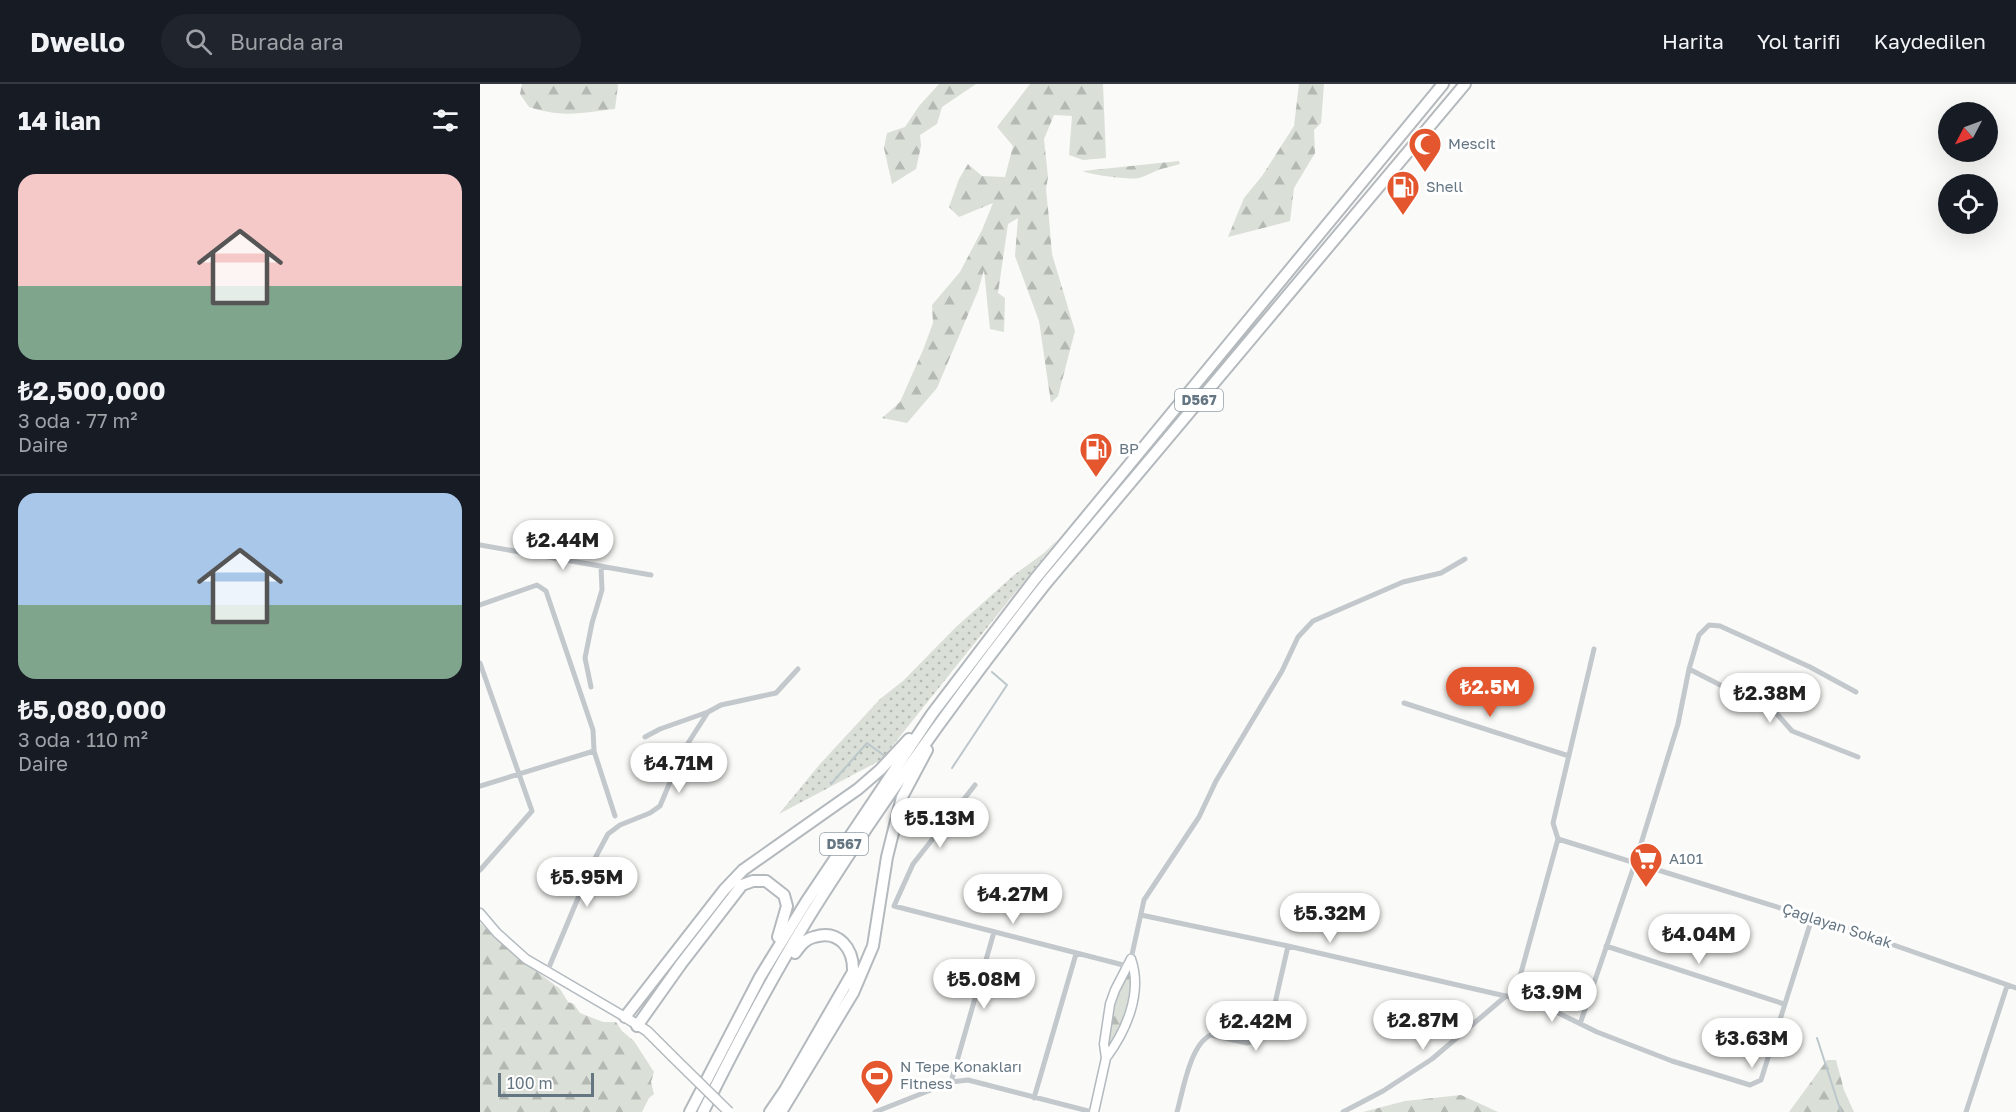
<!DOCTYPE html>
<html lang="tr">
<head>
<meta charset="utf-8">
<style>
	body { margin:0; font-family:"Golos Text",sans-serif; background:#20242c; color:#f1f3f6; height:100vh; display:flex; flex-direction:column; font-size:22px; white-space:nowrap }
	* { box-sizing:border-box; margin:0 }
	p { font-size:20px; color:#9ea1a6 }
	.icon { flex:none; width:33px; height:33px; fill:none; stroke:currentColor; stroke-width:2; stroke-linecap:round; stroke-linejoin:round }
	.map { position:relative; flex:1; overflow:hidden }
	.details { display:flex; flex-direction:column; background:#171b24; width:480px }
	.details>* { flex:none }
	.needle { width:39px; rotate:229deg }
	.buttons { position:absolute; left:1458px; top:18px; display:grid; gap:12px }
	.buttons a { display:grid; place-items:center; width:60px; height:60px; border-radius:50%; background:#171b24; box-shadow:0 6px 24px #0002; font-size:30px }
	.scale { position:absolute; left:18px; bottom:15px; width:96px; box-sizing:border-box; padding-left:6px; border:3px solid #657683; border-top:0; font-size:16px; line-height:21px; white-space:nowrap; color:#657683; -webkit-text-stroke:4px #fff; paint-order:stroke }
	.price { position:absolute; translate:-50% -51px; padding:0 14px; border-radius:21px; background:#fff; color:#222; font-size:20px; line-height:39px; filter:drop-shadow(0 2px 3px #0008) }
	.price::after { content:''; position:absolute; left:50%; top:36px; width:18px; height:14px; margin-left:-9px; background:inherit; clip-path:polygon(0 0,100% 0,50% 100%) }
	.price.on { background:#e4572e; color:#fff }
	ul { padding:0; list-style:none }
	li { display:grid; align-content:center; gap:12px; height:318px; padding:0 18px }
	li+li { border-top:2px solid #363941 }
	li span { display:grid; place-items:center; height:186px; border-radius:18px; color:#555 }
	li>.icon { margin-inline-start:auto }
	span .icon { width:108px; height:108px; fill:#fffc; stroke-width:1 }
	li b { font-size:26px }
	h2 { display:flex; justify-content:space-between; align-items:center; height:72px; padding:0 18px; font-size:26px }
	header { display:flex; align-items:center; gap:36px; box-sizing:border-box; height:84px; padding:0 30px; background:#171b24; border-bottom:2px solid #363941 }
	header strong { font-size:28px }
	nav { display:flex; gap:33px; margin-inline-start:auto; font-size:21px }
	.search { width:420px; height:54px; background:#20242c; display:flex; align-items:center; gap:15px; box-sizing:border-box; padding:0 21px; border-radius:33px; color:#9ea1a6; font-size:22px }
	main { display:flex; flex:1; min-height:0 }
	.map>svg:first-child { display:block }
</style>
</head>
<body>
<header>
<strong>Dwello</strong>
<div class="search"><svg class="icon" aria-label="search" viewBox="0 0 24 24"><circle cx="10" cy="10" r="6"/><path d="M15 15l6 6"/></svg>Burada ara</div>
<nav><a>Harita</a><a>Yol tarifi</a><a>Kaydedilen</a></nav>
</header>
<main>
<section class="details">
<h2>14 ilan<svg class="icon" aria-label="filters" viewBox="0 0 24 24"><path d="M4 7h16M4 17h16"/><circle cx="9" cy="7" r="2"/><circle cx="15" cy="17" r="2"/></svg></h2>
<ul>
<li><span style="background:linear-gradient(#f6c9c9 60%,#7fa58c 0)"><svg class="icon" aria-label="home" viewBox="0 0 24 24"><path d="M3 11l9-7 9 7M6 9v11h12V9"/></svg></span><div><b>₺2,500,000</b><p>3 oda · 77 m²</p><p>Daire</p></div></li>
<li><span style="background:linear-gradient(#a9c7e8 60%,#7fa58c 0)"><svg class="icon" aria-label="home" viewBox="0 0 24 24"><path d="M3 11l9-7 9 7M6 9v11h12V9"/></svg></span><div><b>₺5,080,000</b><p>3 oda · 110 m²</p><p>Daire</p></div></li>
</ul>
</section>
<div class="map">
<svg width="1536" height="1028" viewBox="0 0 1536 1028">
	<defs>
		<pattern id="grass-dots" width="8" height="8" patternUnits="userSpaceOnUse" patternTransform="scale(1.5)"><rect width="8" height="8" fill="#dadfd7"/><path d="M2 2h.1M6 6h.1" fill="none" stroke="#b4b9b4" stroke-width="1.8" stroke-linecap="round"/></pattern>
		<pattern id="forest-firs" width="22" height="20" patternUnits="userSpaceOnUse" patternTransform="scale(1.5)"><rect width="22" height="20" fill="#dadfd7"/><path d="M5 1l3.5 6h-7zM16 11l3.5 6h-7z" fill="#b4b9b4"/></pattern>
	</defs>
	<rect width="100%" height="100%" fill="#fafaf8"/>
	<!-- grass -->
	<path fill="url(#grass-dots)" d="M 578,455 L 401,676 L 299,730 L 340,680 L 400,615 L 423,597 L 476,543 L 534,491 L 564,469 Z"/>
	<!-- forest -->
	<path fill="url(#forest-firs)" d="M 42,0 L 137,0 L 138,1 L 135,25 C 98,29 85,34 49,23 L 40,10 Z
		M 459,0 L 496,0 L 462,23 L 457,40 L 440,51 L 441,62 L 436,85 L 412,100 L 404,64 L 407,49 L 425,43 L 439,22 Z
		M 550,0 L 623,0 L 626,74 L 603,76 L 589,71 L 592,32 L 574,31 L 564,55 L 568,93 L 566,105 L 569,135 L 572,170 L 595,247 L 578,312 L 571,319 L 559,237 L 535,172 L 538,134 L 528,140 L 518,209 L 525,214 L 524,248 L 510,245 L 504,186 L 498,207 L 457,304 L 427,339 L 402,334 L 420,318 L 443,266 L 453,239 L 452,221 L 480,188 L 502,146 L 513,119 L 479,133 L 469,123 L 479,95 L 488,80 L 502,92 L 525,93 L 533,62 L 517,43 Z
		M 819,0 L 844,0 L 841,39 L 834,46 L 835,69 L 814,104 L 810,137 L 748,153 L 764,114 L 782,92 L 814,42 Z
		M 699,77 L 700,80 C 694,82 688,83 681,85 C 674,87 667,92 659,94 C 653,96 609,91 603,87 Z
		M 0,839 L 35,871 L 80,905 L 88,918 L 94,920 L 100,929 L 123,938 L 136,938 L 142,947 L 154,957 L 174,988 L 171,998 L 174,1010 L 169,1014 L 162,1028 L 0,1028 Z
		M 651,881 L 650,923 L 630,965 L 626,960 L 633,916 Z
		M 1347,976 L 1356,976 L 1364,1006 L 1374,1028 L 1309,1028 Z
		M 981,1011 L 1018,1028 L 883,1028 L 925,1017 Z"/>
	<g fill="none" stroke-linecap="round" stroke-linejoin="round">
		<!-- stream -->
		<path stroke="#bbc7cb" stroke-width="2" d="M 472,684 L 527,601 L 512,588
			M 351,700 L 387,659 L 406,673
			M 1337,954 L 1361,1028"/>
		<defs>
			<path id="secondary" d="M 0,829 L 17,849 L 46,875 L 145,933
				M 626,974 C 646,947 663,909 651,875
				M 614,1028 L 626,974 L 624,960 L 630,920 L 635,906 L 651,875"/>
			<path id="primary" d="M 145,933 L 167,947 L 192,972"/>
			<path id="highway" d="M 145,933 L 244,806 L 263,786 L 378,705 L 400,686 L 429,655
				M 157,942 L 201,880 L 262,801 L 273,797 L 286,797 L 304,811 L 307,822 L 298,853
				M 210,1028 L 280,893 L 326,818 L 452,630 L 555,495 L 963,0
				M 223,1028 C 260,953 299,879 344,809 C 413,701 488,598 567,498 L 985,0
				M 290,1028 L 305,1006 L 373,888 C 374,865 359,845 334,853 C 325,855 320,862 315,869
				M 301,1028 L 373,909 L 393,862 L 407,773 L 422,713 L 447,666"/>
		</defs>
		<!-- secondary casing -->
		<use href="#secondary" stroke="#b3babf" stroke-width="11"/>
		<!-- primary casing -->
		<use href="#primary" stroke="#b5babe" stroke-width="12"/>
		<!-- highway casing -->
		<use href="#highway" stroke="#b4b9bd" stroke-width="14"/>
		<!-- street -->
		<path stroke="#c3c8cc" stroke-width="5" d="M 0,461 L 171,491
			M 0,521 L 57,501 L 66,507 L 113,646 L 114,667 L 135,732
			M 0,579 L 52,727 L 0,786
			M 1209,585 L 1297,630 L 1312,647 L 1378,673
			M 111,603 L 105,574 L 112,539 L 122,506 L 121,482
			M 924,619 L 1089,672
			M 165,653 L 180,645 L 228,628 L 241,621 L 296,609 L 318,585
			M 495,701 L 433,780 L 414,822 L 647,882
			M 0,702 L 114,667
			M 1078,755 L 1073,739 L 1114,565
			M 661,831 L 808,862 L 1034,914 L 1068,924 L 1117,948 L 1192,977 L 1270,1001 L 1281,996 L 1332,834
			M 1126,862 L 1304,920
			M 651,875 L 664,816 L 719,733 L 736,697 L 802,587 L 818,553 L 833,537 L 923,498 L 961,489 L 985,475
			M 67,888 L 114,776 L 128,750 L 140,741 L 170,729 L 180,722 L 203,667 L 228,628
			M 1034,914 L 1078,755 L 1368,845 L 1536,904
			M 1100,940 L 1155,779 L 1198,640 L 1209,585 L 1219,551 L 1229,541 L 1240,542 L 1330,583 L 1376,608
			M 471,998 L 514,848
			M 554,1014 L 596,870
			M 395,1028 L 471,998 L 488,996 L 612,1028
			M 697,1028 C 703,1007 710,960 731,951 L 767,959 L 774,957 L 785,949 L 793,928 L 808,862
			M 863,1028 L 903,1007 L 952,975 L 1026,912
			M 1486,1028 L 1527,902"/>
		<!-- secondary -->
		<use href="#secondary" stroke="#fff" stroke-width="8"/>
		<!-- primary -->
		<use href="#primary" stroke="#fff" stroke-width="9"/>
		<!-- highway -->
		<use href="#highway" stroke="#fff" stroke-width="10"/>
		<defs>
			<path id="primary-bridge" d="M 192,972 L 249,1028"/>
		</defs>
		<!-- primary-bridge casing -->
		<use href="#primary-bridge" stroke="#b5babe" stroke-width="12" stroke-linecap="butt"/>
		<!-- primary-bridge -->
		<use href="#primary-bridge" stroke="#fff" stroke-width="9"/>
	</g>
	<!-- icons -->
	<defs>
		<symbol id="mosque-pin" viewBox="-11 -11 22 30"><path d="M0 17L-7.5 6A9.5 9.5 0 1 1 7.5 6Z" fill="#e4572e" stroke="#fff"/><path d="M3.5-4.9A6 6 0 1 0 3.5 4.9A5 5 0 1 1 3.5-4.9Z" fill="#fff"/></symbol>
		<symbol id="fuel-pin" viewBox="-11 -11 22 30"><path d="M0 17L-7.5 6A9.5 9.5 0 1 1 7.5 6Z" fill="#e4572e" stroke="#fff"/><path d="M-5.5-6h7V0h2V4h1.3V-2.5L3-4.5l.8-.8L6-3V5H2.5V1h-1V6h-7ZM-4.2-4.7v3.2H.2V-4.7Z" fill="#fff"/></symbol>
		<symbol id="supermarket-pin" viewBox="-11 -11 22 30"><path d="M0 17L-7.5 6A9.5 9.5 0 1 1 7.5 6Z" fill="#e4572e" stroke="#fff"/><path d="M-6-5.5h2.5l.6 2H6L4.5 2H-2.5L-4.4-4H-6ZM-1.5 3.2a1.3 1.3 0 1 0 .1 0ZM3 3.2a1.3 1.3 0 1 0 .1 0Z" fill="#fff"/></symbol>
		<symbol id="stadium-pin" viewBox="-11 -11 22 30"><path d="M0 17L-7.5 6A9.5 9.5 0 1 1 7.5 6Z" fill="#e4572e" stroke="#fff"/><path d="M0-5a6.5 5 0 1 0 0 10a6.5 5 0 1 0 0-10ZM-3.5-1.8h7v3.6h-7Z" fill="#fff"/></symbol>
	</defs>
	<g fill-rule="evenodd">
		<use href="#mosque-pin" x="926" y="41" width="38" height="52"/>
		<use href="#fuel-pin" x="904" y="84" width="38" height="52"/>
		<use href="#fuel-pin" x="597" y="346" width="38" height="52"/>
		<use href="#supermarket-pin" x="1147" y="756" width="38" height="52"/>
		<use href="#stadium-pin" x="378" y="973" width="38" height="52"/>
	</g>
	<g text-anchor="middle" stroke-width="6" stroke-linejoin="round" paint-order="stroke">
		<!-- shield labels -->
		<g fill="#fff" stroke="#939fa8" stroke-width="1.5">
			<rect x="695" y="305" width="48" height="22" rx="4.5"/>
			<rect x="340" y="749" width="48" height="22" rx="4.5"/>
		</g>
		<g font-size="14" font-weight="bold" fill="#657683">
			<text x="719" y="321">D567</text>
			<text x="364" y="765">D567</text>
		</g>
		<!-- poi labels -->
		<g font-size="15" fill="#657683" stroke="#fff" text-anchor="start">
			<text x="968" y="65">Mescit</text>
			<text x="946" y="108">Shell</text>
			<text x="639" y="370">BP</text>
			<text x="1189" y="780">A101</text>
			<text x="420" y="988">N Tepe Konakları<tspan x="420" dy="17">Fitness</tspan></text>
		</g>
		<!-- street labels -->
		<g font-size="15" fill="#657683" stroke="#fff">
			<text transform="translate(1357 842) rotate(18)" y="5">Çağlayan Sokak</text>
		</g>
	</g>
</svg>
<div class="buttons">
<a><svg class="needle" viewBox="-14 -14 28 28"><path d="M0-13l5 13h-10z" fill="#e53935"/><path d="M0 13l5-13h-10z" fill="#9ea1a6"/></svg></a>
<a><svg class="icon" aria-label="locate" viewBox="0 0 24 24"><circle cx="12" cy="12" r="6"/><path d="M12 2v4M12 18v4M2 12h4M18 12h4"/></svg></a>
</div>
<div class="scale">100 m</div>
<b class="price" style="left:83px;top:487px">₺2.44M</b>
<b class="price on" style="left:1010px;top:634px">₺2.5M</b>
<b class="price" style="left:1290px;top:640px">₺2.38M</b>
<b class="price" style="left:199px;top:710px">₺4.71M</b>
<b class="price" style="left:460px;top:765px">₺5.13M</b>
<b class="price" style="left:107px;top:824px">₺5.95M</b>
<b class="price" style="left:533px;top:841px">₺4.27M</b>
<b class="price" style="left:850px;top:860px">₺5.32M</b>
<b class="price" style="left:1219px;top:881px">₺4.04M</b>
<b class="price" style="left:504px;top:926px">₺5.08M</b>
<b class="price" style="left:1072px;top:939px">₺3.9M</b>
<b class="price" style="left:943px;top:967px">₺2.87M</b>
<b class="price" style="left:776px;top:968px">₺2.42M</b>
<b class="price" style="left:1272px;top:985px">₺3.63M</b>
</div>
</main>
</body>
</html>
